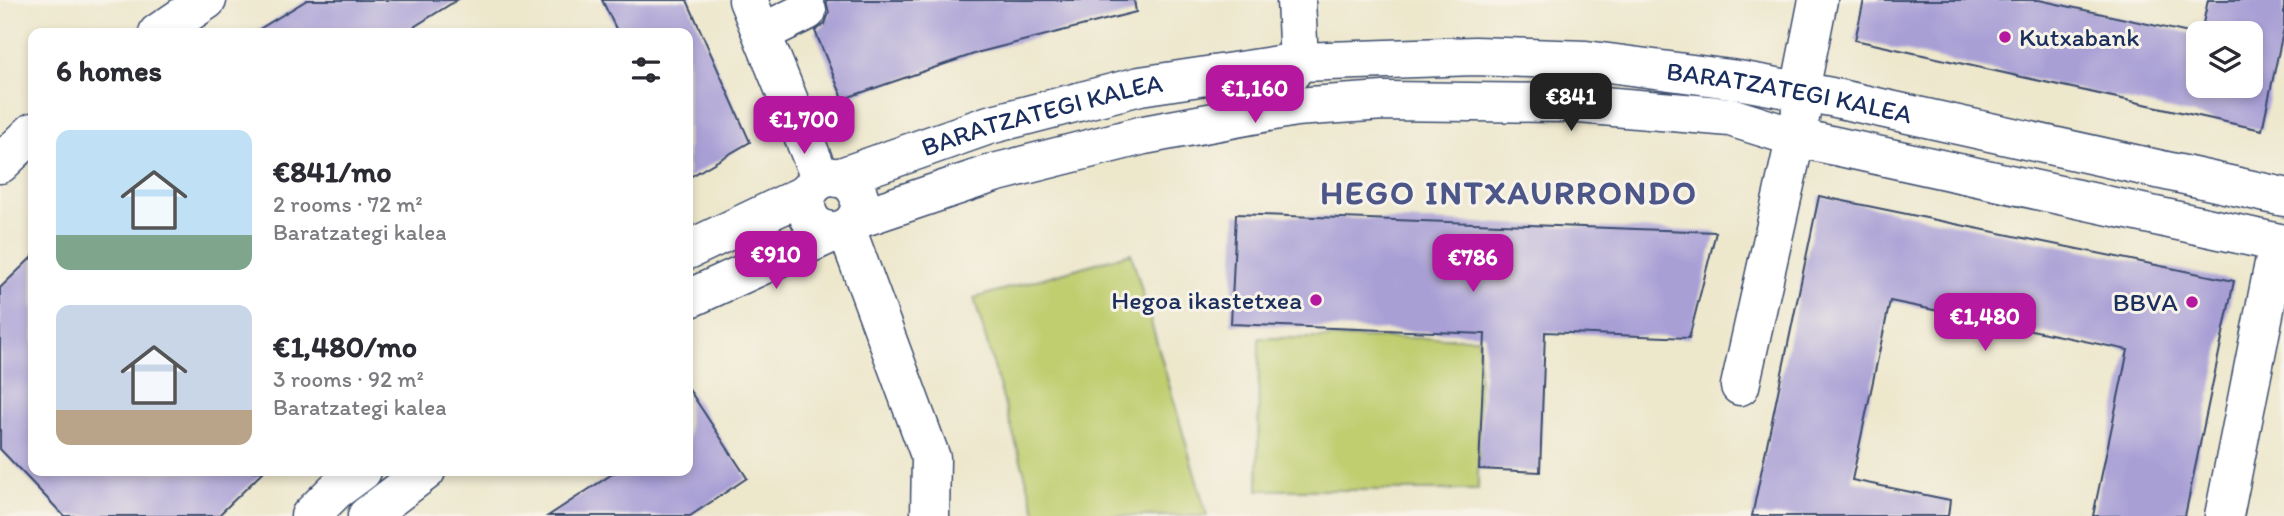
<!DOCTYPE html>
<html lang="en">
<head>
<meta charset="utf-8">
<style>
	body { margin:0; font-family:Itim,sans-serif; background:#f7f7f7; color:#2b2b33; height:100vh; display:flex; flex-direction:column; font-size:26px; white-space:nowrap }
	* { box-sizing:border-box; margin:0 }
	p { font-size:23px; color:#7c7c81 }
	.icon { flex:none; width:38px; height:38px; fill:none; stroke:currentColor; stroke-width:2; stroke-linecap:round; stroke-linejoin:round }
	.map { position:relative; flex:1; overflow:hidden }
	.details { position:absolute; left:28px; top:28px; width:665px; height:448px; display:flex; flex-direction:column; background:#fff; border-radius:14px; box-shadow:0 4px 10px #0003 }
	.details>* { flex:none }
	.controls { position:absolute; left:2186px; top:21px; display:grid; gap:14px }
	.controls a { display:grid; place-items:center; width:77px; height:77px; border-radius:14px; background:#fff; box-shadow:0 4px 10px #0003; font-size:35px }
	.price { position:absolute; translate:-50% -60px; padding:0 16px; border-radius:14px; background:#b5179e; color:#fff; font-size:23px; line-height:46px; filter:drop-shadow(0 2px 4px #0008) }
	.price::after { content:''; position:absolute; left:50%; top:42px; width:21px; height:16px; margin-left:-10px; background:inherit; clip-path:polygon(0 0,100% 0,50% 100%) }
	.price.current { background:#222; color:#fff }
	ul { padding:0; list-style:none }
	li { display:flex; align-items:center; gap:21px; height:175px; padding:0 28px }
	li span { display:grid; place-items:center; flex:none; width:196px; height:140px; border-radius:14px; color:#555 }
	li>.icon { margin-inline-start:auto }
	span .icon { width:84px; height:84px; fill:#fffc; stroke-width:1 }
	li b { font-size:30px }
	h2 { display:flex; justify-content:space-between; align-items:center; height:84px; padding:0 28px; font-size:30px }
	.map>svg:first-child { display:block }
</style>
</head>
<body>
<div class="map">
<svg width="2284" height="516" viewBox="0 0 2284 516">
	<rect width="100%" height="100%" fill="#f7f3e8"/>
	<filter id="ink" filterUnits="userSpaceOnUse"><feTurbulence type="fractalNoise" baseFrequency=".0143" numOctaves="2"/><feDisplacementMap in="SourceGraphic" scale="14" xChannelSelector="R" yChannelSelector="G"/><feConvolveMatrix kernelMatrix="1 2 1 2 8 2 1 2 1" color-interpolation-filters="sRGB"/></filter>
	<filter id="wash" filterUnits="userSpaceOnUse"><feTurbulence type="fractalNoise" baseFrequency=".00686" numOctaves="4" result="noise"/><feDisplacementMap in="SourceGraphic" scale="28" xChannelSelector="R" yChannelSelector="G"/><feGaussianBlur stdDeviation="1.57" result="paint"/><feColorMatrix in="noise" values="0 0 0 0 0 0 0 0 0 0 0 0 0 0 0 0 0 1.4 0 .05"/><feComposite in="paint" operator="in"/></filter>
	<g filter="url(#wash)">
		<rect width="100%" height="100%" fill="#ede7cc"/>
		<!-- green -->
		<path fill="#c0ce70" stroke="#6e7e67" stroke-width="2" d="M 1131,253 L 1207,516 L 1037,516 L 974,298 Z
			M 1259,338 L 1479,338 L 1478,490 L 1258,490 Z"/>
		<g id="blocks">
			<!-- building -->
			<path fill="#a89fd5" d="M 307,0 L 457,0 L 404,33 L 253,33 Z
				M 602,0 L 687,0 L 750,142 L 688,178 L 688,33 L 618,33 Z
				M 826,0 L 1134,0 L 1136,12 L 980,52 L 843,99 L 815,31 L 825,24 L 829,13 Z
				M 1864,0 L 2039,0 L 2198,35 L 2198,86 L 2250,86 L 2250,33 L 2201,33 L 2208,0 L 2284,0 L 2284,27 L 2262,130 L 1855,40 Z
				M 1819,196 L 2234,281 L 2185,516 L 2093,516 L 2128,350 L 1890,301 L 1852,480 L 1950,500 L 1948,516 L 1752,516 Z
				M 1236,214 L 1716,232 L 1689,338 L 1545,332 L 1540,472 L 1479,469 L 1485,334 L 1231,324 Z
				M 33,256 L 33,471 L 264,471 L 218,516 L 64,516 L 0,449 L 0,288 Z
				M 688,388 L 747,478 L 690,516 L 548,516 L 617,471 L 688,471 Z"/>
		</g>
	</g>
	<g filter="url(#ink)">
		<use href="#blocks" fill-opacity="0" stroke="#3a4b6e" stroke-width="2"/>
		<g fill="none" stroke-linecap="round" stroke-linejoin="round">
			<defs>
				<g id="minor">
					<path d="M 748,0 L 821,180"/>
					<path d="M 158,33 L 207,0"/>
					<path d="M 762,33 L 807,11"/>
					<path d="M 1285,81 L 1299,62 L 1296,0"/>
					<path d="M 0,164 L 33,132"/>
					<circle cx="833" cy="204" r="27"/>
					<path id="s1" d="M 838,178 L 989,125 L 1140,86 L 1299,62 L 1475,56 L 1586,60 L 1738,80 L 1831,97 L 2284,197"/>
					<path d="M 855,220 L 994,173 L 1144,135 L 1295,107 L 1384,101 L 1568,103 L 1730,117 L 1794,137 L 2284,244"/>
					<path d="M 846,228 L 931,458 L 930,516"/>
					<path d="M 688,250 L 808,193"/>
					<path d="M 688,299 L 837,231"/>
					<path d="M 1740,386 L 1801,113 L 1800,91 L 1818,0"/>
					<path d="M 310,516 L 335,491 L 362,471"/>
					<path d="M 367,516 L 426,471"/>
					<path d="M 2224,516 L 2278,243"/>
				</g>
			</defs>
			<!-- minor casing -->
			<use href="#minor" stroke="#3a4b6e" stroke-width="41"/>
			<!-- minor -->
			<use href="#minor" stroke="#fff" stroke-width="38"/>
		</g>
	</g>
	<!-- markers -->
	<g fill="#b5179e" stroke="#f7f3e8" stroke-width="2.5">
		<circle cx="2005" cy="37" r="7"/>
		<circle cx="1316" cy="300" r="7"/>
		<circle cx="2192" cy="302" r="7"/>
	</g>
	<g text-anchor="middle" stroke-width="6" stroke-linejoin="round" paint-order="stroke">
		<!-- poi labels -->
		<g font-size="26" fill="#1b2f5e" stroke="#f7f3e8" text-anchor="end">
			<text x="2019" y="46" text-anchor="start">Kutxabank</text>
			<text x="1302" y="309">Hegoa ikastetxea</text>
			<text x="2178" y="311">BBVA</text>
		</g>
		<!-- street labels -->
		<g font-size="26" fill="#1b2f5e" stroke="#f7f3e8">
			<text dy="9" stroke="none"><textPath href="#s1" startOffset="970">BARATZATEGI KALEA</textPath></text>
			<text dy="9" stroke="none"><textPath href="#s1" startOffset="214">BARATZATEGI KALEA</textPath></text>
		</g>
		<!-- district labels -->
		<g font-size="33" font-weight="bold" letter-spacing="2" fill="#4c5688" stroke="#f7f3e8">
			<text x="1509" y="204">HEGO INTXAURRONDO</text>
		</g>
	</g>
</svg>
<div class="controls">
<a><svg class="icon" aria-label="layers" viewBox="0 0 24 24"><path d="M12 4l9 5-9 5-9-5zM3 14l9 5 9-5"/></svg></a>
</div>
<b class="price" style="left:1255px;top:125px">€1,160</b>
<b class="price current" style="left:1571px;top:133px">€841</b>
<b class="price" style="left:804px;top:156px">€1,700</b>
<b class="price" style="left:776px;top:291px">€910</b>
<b class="price" style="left:1473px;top:294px">€786</b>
<b class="price" style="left:1985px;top:353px">€1,480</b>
<section class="details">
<h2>6 homes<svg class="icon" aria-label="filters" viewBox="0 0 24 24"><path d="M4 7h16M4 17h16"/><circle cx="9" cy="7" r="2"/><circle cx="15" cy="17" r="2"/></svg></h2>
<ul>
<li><span style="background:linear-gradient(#bfe0f5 75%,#7fa58c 0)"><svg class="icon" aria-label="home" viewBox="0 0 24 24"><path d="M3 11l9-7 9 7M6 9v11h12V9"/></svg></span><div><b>€841/mo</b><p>2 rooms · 72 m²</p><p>Baratzategi kalea</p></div></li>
<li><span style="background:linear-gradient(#c9d6e8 75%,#b9a48a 0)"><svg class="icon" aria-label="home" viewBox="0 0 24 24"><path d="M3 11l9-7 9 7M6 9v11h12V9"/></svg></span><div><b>€1,480/mo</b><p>3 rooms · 92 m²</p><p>Baratzategi kalea</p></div></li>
</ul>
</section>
</div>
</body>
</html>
